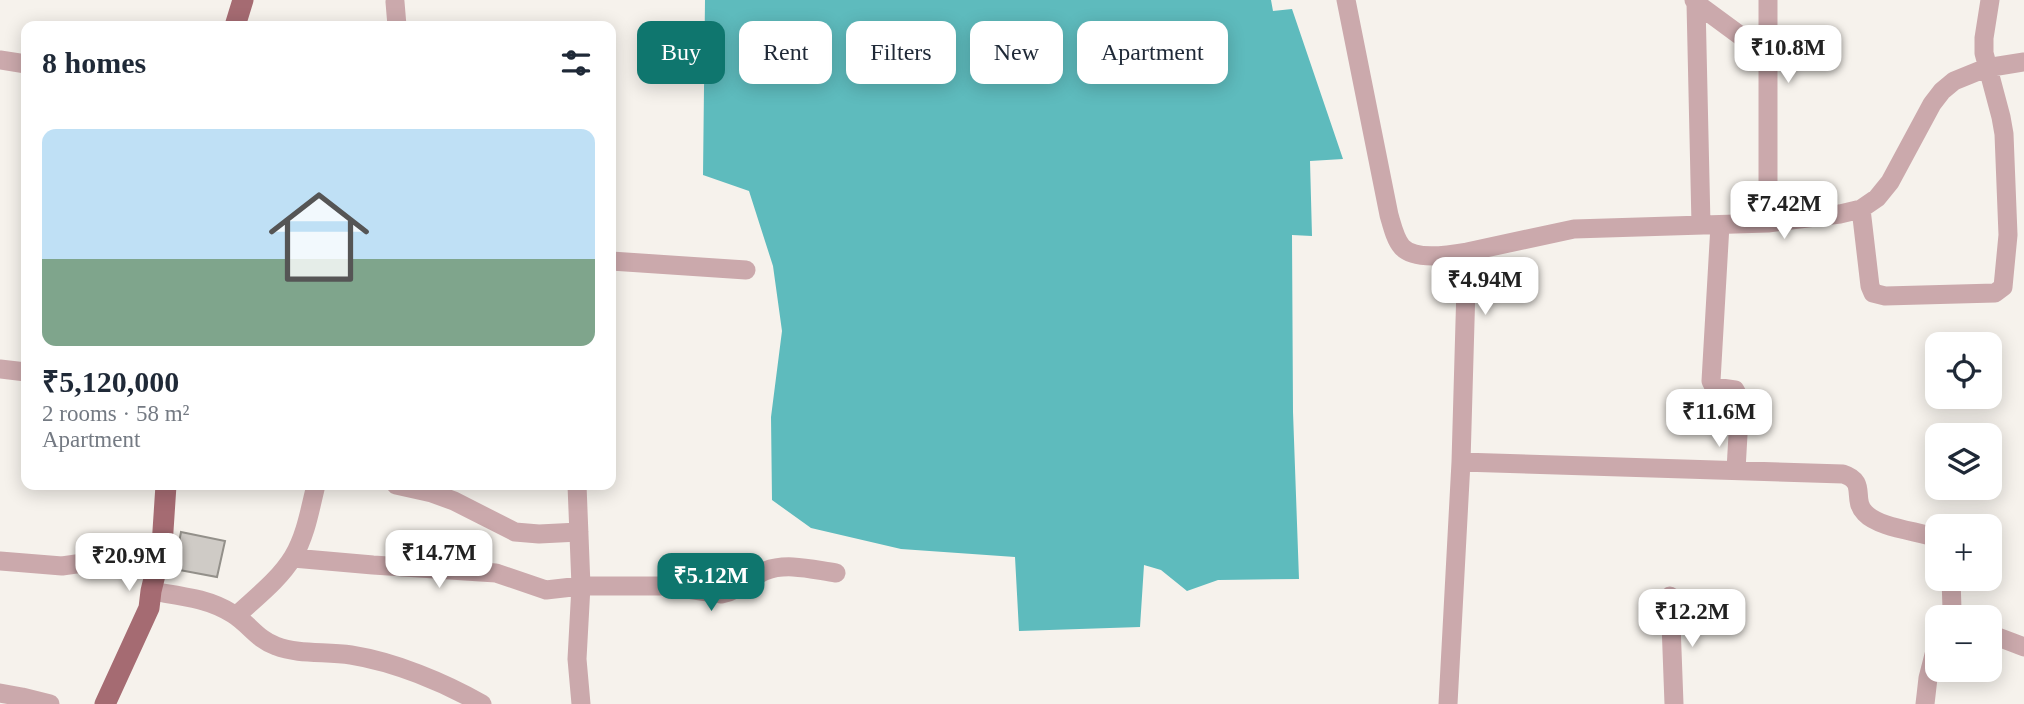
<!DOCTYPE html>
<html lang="en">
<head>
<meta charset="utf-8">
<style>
	body { margin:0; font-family:"Times New Roman",serif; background:#f2f2f3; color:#1f2937; height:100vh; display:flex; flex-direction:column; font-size:26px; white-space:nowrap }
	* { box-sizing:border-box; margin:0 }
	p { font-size:23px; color:#747a83 }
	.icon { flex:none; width:38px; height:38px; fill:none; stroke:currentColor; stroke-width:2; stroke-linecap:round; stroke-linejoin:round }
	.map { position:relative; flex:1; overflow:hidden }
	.side { position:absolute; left:21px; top:21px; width:595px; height:469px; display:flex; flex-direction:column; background:#fff; border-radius:14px; box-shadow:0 4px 18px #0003 }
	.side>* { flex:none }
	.top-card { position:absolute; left:637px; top:21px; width:665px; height:63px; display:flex; gap:14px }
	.fabs { position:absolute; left:1925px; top:332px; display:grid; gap:14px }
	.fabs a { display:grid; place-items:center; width:77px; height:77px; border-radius:14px; background:#fff; box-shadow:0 4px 18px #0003; font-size:35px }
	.price { position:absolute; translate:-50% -60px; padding:0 16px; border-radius:14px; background:#fff; color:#222; font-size:23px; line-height:46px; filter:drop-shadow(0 2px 4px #0008) }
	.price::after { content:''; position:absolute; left:50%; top:42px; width:21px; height:16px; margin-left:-10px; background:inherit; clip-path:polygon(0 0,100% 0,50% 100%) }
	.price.on { background:#0f766e; color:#fff }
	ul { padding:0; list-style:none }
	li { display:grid; align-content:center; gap:14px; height:371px; padding:0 21px }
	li+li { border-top:2px solid #e0e1e3 }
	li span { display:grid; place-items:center; height:217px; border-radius:14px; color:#555 }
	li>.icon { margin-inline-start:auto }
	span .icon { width:126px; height:126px; fill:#fffc; stroke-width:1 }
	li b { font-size:30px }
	h2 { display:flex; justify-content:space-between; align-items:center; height:84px; padding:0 21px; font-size:30px }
	.pill { padding:0 24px; border-radius:14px; background:#fff; box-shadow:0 4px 18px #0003; font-size:24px; line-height:63px }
	.pill.on { background:#0f766e; color:#fff }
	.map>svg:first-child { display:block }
</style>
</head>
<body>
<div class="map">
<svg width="2024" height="704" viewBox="0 0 2024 704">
	<rect width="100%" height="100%" fill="#f6f2ec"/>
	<!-- water -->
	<path fill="#5ebbbd" d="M 705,0 L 1271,0 L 1273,11 L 1292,9 L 1343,159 L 1310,161 L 1312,236 L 1292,235 L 1293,412 L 1299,579 L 1218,580 L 1187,591 L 1161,570 L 1144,565 L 1140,627 L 1019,631 L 1015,557 L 901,549 L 811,528 L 772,500 L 771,417 L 782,331 L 773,266 L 749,191 L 703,175 Z"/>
	<!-- building -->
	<path fill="#cfcbc6" stroke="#93908a" stroke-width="2" d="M 181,532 L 225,541 L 217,577 L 174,569 Z"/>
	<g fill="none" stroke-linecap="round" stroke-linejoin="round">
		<!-- minor -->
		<path stroke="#cba9ac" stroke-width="19" d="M 1346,0 L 1389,215 C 1392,225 1395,239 1402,247 C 1415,261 1450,255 1467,252 L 1461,462 L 1448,704
			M 1694,0 L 1696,3 L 1701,225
			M 1768,0 L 1768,56
			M 395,2 L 397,26
			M 1696,3 L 1768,56 L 1768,223
			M 0,60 L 26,64
			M 1861,209 L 1870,286 L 1873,293 L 1885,296 L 1995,293 L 2003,287 L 2008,235 L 2004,134 L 2001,117 L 1984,53 L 1984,38 L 1990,0
			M 1720,225 L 1711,381 L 1714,387 L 1735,390 L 1740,399 L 1736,470
			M 1467,252 L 1574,229 L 1768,223 L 1840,214 L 1861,209 L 1877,198 L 1890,182 L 1932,104 L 1942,91 L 1954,81 L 1986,68 L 2024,62
			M 611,261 L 746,270
			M 0,369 L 26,372
			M 1461,462 L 1843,474 C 1868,482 1851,499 1865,513 C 1879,528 1918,531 1937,538
			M 396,485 L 432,493 L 454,501 L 515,532 L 539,534 L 579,532
			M 577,485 L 581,586 L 577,659 L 581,704
			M 293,558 L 373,565 L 496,573 L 546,590 L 581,586 L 666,586 L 722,594 C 738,591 750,578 765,571 C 787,562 814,570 836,573
			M 0,561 L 62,566 L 83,563 L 162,546
			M 1951,579 L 1952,609 L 1956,618
			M 151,591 C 180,596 208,598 233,614 C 249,624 258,640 276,646 C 299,655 326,651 351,655 C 395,662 443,682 482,704
			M 1670,596 L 1674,704
			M 236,616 C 255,598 279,580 293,557 C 306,535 310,509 316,485
			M 1990,634 L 2024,647
			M 0,693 L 22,697 L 50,704
			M 1925,704 L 1928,678 L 1937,643"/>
		<!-- major -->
		<path stroke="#a56b72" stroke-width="21" d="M 235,26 L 243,0
			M 105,704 L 149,608 L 151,591 L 162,546 L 166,485"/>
	</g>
</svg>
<div class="fabs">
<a><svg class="icon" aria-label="locate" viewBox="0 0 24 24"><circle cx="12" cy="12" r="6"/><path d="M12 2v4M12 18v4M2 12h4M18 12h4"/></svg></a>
<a><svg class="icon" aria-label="layers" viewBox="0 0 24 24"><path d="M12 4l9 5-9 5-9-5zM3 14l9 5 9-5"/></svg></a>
<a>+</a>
<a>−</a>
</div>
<b class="price" style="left:1788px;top:85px">₹10.8M</b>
<b class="price" style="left:1784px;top:241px">₹7.42M</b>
<b class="price" style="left:1485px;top:317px">₹4.94M</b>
<b class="price" style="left:1719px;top:449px">₹11.6M</b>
<b class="price" style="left:439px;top:590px">₹14.7M</b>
<b class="price" style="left:129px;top:593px">₹20.9M</b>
<b class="price on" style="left:711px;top:613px">₹5.12M</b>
<b class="price" style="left:1692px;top:649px">₹12.2M</b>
<div class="top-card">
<a class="pill on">Buy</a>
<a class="pill">Rent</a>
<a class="pill">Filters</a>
<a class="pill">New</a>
<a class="pill">Apartment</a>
</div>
<section class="side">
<h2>8 homes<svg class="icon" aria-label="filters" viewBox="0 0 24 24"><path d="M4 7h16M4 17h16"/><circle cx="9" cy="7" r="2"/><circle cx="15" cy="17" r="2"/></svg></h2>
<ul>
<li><span style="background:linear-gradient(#bfe0f5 60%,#7fa58c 0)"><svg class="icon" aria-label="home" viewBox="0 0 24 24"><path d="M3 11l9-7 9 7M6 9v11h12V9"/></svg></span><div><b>₹5,120,000</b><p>2 rooms · 58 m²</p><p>Apartment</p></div></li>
</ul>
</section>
</div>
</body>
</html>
